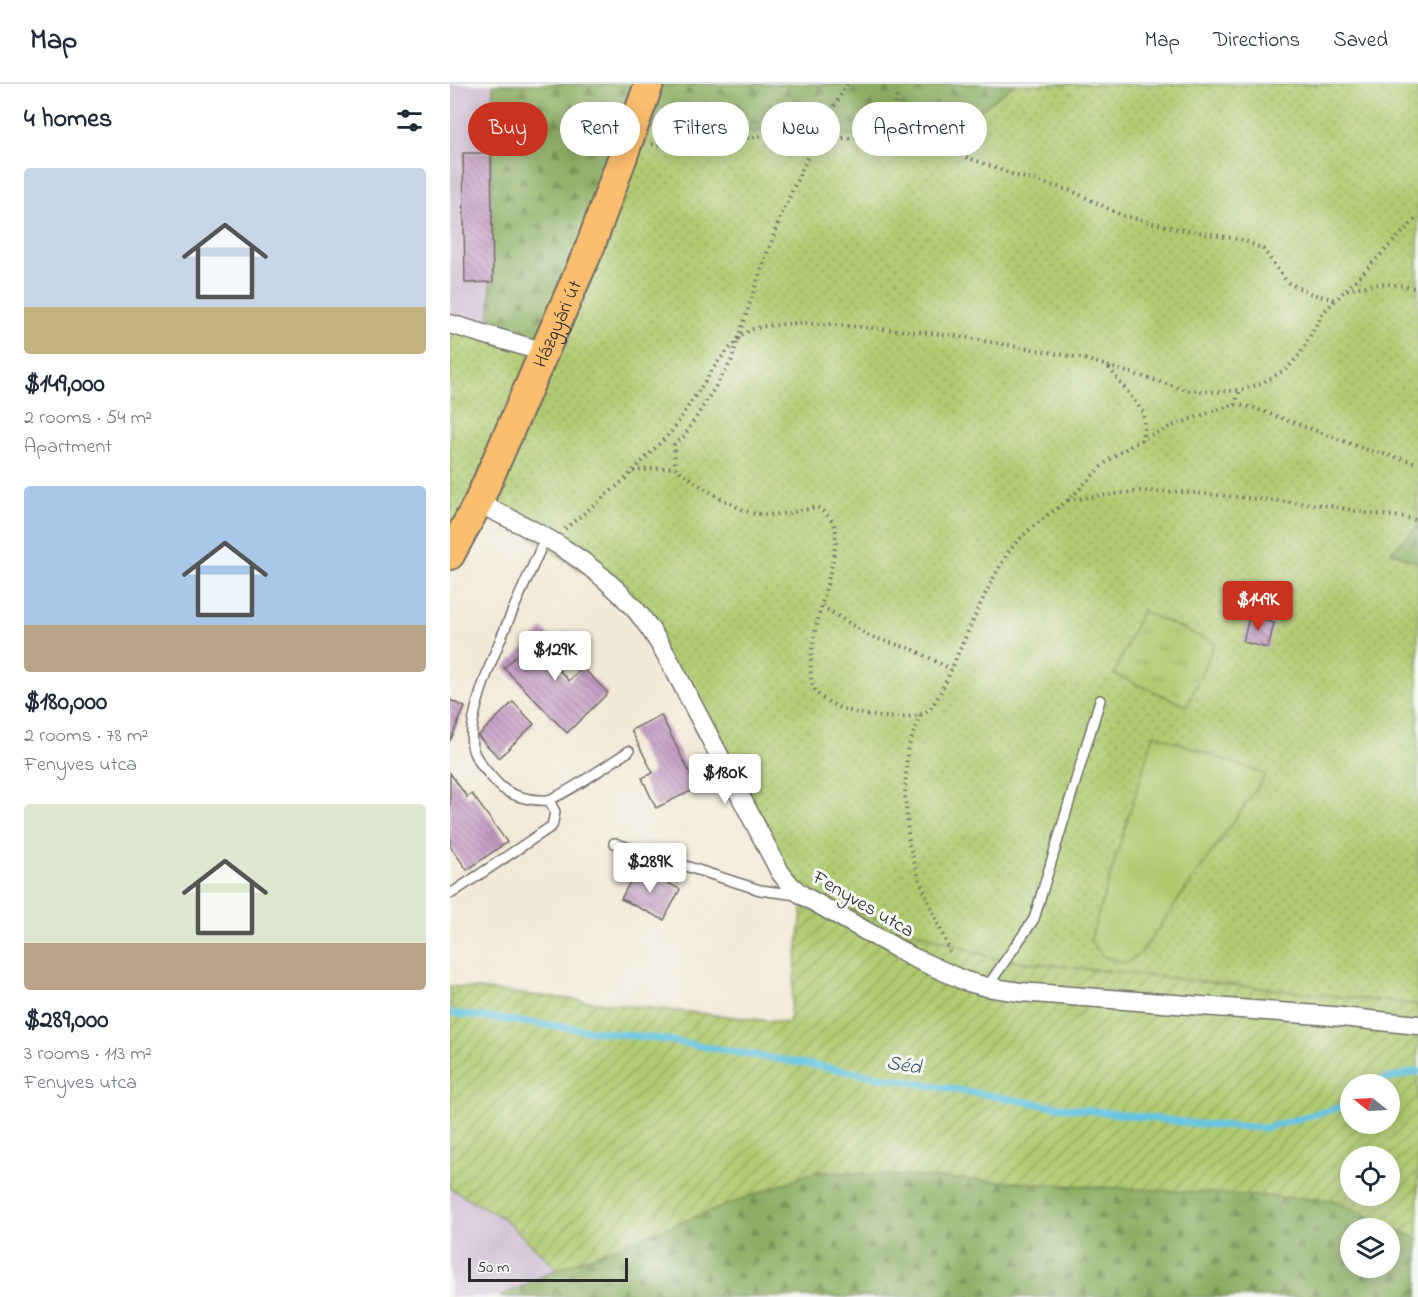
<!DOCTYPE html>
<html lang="en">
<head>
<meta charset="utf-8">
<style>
	body { margin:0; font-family:"Indie Flower",sans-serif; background:#f6f6f7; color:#1f2937; height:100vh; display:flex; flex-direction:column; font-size:22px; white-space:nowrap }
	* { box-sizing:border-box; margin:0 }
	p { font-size:20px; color:#747a83 }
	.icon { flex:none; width:33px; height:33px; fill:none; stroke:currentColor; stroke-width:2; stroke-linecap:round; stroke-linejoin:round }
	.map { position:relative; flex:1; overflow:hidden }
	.panel { display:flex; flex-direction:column; background:#fff; width:450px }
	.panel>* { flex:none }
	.guide { position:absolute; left:18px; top:18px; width:570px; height:54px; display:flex; gap:12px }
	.needle { width:39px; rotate:288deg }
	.controls { position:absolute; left:890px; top:990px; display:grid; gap:12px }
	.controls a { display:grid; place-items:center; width:60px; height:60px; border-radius:50%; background:#fff; box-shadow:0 3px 15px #0003; font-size:30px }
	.scale { position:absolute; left:18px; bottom:15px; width:160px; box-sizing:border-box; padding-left:6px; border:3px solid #2b2b2b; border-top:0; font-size:16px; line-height:21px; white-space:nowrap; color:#2b2b2b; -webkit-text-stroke:4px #f6f6f2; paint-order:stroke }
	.price { position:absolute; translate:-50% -51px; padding:0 14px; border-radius:6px; background:#fff; color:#222; font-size:20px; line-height:39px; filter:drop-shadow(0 2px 3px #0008) }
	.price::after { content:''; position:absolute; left:50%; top:36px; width:18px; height:14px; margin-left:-9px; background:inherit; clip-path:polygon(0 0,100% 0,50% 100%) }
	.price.current { background:#c8321e; color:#fff }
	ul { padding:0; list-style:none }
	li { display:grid; align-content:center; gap:12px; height:318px; padding:0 24px }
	li span { display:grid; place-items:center; height:186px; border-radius:6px; color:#555 }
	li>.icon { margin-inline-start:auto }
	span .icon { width:108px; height:108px; fill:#fffc; stroke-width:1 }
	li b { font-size:26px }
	h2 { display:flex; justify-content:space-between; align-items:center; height:72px; padding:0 24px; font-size:26px }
	.tag { padding:0 21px; border-radius:27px; background:#fff; box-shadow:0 3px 15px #0003; font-size:21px; line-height:54px }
	.tag.current { background:#c8321e; color:#fff }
	header { display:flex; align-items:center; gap:36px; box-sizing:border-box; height:84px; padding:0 30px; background:#fff; border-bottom:2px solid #e0e1e3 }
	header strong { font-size:28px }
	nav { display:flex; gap:33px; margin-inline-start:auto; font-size:21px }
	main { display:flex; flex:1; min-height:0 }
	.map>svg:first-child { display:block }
</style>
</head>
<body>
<header>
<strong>Map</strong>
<nav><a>Map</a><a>Directions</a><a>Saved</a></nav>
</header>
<main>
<section class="panel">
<h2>4 homes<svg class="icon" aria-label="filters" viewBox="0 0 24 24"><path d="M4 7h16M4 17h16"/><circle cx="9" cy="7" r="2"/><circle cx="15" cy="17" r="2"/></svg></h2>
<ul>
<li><span style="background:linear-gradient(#c9d6e8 75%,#c2b280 0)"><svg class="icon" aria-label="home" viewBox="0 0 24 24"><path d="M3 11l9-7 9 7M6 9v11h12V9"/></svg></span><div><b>$149,000</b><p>2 rooms · 54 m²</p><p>Apartment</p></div></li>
<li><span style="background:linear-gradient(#a9c7e8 75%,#b9a48a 0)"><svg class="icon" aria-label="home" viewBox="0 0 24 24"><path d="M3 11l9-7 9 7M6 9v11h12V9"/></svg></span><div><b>$180,000</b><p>2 rooms · 78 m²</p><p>Fenyves utca</p></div></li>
<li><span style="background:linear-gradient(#dfe7d0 75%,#b9a48a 0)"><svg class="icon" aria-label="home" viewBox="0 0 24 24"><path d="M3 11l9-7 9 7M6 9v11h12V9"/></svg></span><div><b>$289,000</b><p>3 rooms · 113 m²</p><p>Fenyves utca</p></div></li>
</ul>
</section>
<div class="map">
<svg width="968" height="1213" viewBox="0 0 968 1213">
	<defs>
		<pattern id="grass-dots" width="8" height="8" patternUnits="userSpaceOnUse" patternTransform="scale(1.5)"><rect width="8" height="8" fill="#b1ca6f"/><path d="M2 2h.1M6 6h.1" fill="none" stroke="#90a45b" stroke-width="1.8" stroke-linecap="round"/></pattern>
		<pattern id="forest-firs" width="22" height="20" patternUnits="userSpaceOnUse" patternTransform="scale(1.5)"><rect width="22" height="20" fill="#8cae62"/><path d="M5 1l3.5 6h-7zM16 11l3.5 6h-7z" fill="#738e51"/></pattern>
		<pattern id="park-tufts" width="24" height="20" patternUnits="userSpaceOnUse" patternTransform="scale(1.5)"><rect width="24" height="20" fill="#b1ca6f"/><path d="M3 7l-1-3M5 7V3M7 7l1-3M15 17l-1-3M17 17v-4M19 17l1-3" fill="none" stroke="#90a45b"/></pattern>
		<pattern id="garden-furrows" width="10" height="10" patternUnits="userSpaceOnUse" patternTransform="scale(1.5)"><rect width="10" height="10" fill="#b1ca6f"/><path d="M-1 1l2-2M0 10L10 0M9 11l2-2" fill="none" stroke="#90a45b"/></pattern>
		<pattern id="building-back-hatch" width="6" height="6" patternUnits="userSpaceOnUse" patternTransform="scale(1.5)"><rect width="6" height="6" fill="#c299c1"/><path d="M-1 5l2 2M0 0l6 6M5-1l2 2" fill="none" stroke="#9e7d9d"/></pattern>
	</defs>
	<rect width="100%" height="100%" fill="#f6f6f2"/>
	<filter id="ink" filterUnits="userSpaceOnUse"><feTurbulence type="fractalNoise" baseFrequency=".0167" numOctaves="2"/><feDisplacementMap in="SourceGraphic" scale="12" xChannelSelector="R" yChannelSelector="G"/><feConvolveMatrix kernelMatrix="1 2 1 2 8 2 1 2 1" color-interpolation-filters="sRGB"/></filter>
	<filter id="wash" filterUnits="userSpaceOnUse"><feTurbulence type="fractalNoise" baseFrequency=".008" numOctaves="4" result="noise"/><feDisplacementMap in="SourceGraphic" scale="24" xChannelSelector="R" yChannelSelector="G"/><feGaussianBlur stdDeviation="1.35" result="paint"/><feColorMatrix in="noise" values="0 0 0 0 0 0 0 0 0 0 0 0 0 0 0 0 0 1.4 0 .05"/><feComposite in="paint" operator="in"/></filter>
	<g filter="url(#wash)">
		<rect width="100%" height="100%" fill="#f3e9d7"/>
		<!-- industrial -->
		<path fill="#cebed2" d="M 0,0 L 43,0 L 40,254 L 0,243 Z
			M 0,1104 L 53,1134 L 108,1185 L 50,1213 L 0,1213 Z"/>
		<!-- grass -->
		<path fill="url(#grass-dots)" stroke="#6e7a4d" stroke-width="1.5" d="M 565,0 L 968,0 L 968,442 L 942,468 L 968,479 L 968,921 L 546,875 L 354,810 L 342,800 L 185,524 L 27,415 L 0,467 L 0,243 L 40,254 L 188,43 L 492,55 Z"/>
		<!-- forest -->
		<path fill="url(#forest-firs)" stroke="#5c6c46" stroke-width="1.5" fill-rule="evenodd" d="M 43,0 L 565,0 L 492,55 L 188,43 L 91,269 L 40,254 Z
			M 968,442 L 968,479 L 941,468 Z
			M 366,1087 L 884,1116 L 968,1155 L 968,1213 L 50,1213 L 108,1185 ZM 900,1144 L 939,1144 L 939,1184 L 900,1184 Z"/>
		<!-- park -->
		<path fill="url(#park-tufts)" stroke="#6e7a4d" stroke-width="1.5" d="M 692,527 L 765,559 L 737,622 L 664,590 Z"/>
		<!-- garden -->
		<path fill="url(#garden-furrows)" stroke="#6e7a4d" stroke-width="1.5" fill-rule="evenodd" d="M 354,810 L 546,875 L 968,921 L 968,1155 L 884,1116 L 366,1087 L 108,1185 L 53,1134 L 0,1104 L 0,902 L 339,939 ZM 900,1000 L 939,1000 L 939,1040 L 900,1040 ZM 900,1072 L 939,1072 L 939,1112 L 900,1112 Z"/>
		<!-- pitch -->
		<path fill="#b1ca6f" stroke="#6e7a4d" stroke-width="1.5" d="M 704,650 L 816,691 L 691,869 L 676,879 L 654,873 L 640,857 Z"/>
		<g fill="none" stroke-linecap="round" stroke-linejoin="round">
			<!-- stream -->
			<path stroke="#64c5e2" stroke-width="7" d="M 0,929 L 210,955 L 595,1021 L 749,1040 L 815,1044 L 894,1022 L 900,1018
				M 925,1000 L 929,997 L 968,987"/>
		</g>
		<g id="blocks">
			<!-- building -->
			<path fill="url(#building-back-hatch)" d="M 13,69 L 41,69 L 43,198 L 15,199 Z
				M 799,533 L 824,539 L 818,564 L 793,558 Z
				M 93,545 L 119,572 L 107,584 L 119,597 L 132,583 L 158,609 L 117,649 L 54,584 Z
				M 0,616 L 15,623 L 0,657 Z
				M 63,618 L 84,640 L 49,674 L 28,652 Z
				M 211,631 L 247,704 L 206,724 L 192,694 L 203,689 L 181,646 Z
				M 0,689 L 17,713 L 22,710 L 57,758 L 17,786 L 0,762 Z
				M 187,784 L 230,805 L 214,836 L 171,815 Z"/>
		</g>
	</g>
	<g filter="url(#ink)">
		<use href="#blocks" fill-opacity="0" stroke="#716e67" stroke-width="1.5"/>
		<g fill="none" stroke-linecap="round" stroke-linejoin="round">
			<defs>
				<path id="lane" d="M 96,452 C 79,494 10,628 23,666 C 27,678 39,690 47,699 C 58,712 80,717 97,716 C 109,715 165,676 179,667
					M 164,759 L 310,806 L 347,811
					M 2,809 L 102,742 L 105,728 L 99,716
					M 537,903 L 584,835 L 650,616"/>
				<path id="street" d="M 0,240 L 94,268
					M 28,419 C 89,448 139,473 185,525 C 211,556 229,595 248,631 C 275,683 303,736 330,788 L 340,801 L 352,811 L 462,873 L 515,897 L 537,903 L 570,908 L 882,932 L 968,941"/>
				<g id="primary">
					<path id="s1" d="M 0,471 L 28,419 L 140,163 L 199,0"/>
				</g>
			</defs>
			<!-- lane casing -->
			<use href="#lane" stroke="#716e67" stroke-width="12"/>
			<!-- street casing -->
			<use href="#street" stroke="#716e67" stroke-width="21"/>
			<!-- primary casing -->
			<use href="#primary" stroke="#716e67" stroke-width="32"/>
			<!-- path -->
			<path stroke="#716e67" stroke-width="4" stroke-dasharray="1.5 4.5" stroke-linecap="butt" d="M 397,0 L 367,52 L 330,134 L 306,200 L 281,278 L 233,354 L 224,361 L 225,383 C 240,396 288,428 307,430 C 327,432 347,428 367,423 C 375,428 382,435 385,443 C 387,451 385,463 384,470 C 379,502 351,577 364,604 C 367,612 377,617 384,621 C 402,631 460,640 477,627 C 490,617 504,578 511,563 C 524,534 537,504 553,477 C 567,451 593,436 615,418 C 632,405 645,386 662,374 C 693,352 728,339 764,327 C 771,325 779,321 786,321 C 792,321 799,323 804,324 L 915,365 L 968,379
				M 445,56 L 446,20 L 448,0
				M 202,60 L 227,64 L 317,51 L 445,56 L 495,65 L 564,91 L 622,107 L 671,131 L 724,144 L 793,156 L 813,165 L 837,198 L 859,209 L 885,216
				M 897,206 C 924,199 941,198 968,205
				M 659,284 L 694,329 L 694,345 L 691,357
				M 785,321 L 790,306
				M 183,387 L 225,383
				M 618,416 L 690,407 L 735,408 L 881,422 L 921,430 L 955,433 L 968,437
				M 115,445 L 173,397 L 222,347 L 269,276 L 289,254 L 302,245 L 316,242 L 346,239 L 377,240 L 501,251 L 631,274 L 737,306 L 768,308 L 790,306 L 810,300 L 838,284 L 850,270 L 873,229 L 968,133
				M 372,522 L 419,552 L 464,566 L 501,585
				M 470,631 L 457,667 L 455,711 L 459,760 L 470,797 L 500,868"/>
			<!-- lane -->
			<use href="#lane" stroke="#fff" stroke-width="9"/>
			<!-- street -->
			<use href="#street" stroke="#fff" stroke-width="18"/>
			<!-- primary -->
			<use href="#primary" stroke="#fbbd6e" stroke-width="28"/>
		</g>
	</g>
	<g text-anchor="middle" stroke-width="6" stroke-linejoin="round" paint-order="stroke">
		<!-- street labels -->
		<g font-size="20" fill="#2b2b2b" stroke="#f6f6f2">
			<text dy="7" stroke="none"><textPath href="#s1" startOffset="255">Házgyári út</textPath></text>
			<text transform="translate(414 819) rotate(30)" y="7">Fenyves utca</text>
		</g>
		<!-- water labels -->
		<g font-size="21" font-style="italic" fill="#3c5962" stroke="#f6f6f2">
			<text transform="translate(454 980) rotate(10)" y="7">Séd</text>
		</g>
	</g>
</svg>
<div class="controls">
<a><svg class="needle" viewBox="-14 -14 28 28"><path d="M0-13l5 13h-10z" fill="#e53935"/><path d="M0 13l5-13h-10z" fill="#747a83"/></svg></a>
<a><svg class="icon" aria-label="locate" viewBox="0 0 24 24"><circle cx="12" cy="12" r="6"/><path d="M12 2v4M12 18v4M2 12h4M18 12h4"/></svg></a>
<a><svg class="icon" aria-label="layers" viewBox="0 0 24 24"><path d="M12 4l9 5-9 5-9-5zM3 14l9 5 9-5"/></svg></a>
</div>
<div class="scale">50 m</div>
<b class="price current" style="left:808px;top:548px">$149K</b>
<b class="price" style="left:105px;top:598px">$129K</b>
<b class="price" style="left:275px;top:721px">$180K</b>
<b class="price" style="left:200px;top:810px">$289K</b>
<div class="guide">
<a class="tag current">Buy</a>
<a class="tag">Rent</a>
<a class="tag">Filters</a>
<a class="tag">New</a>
<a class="tag">Apartment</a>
</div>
</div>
</main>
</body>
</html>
